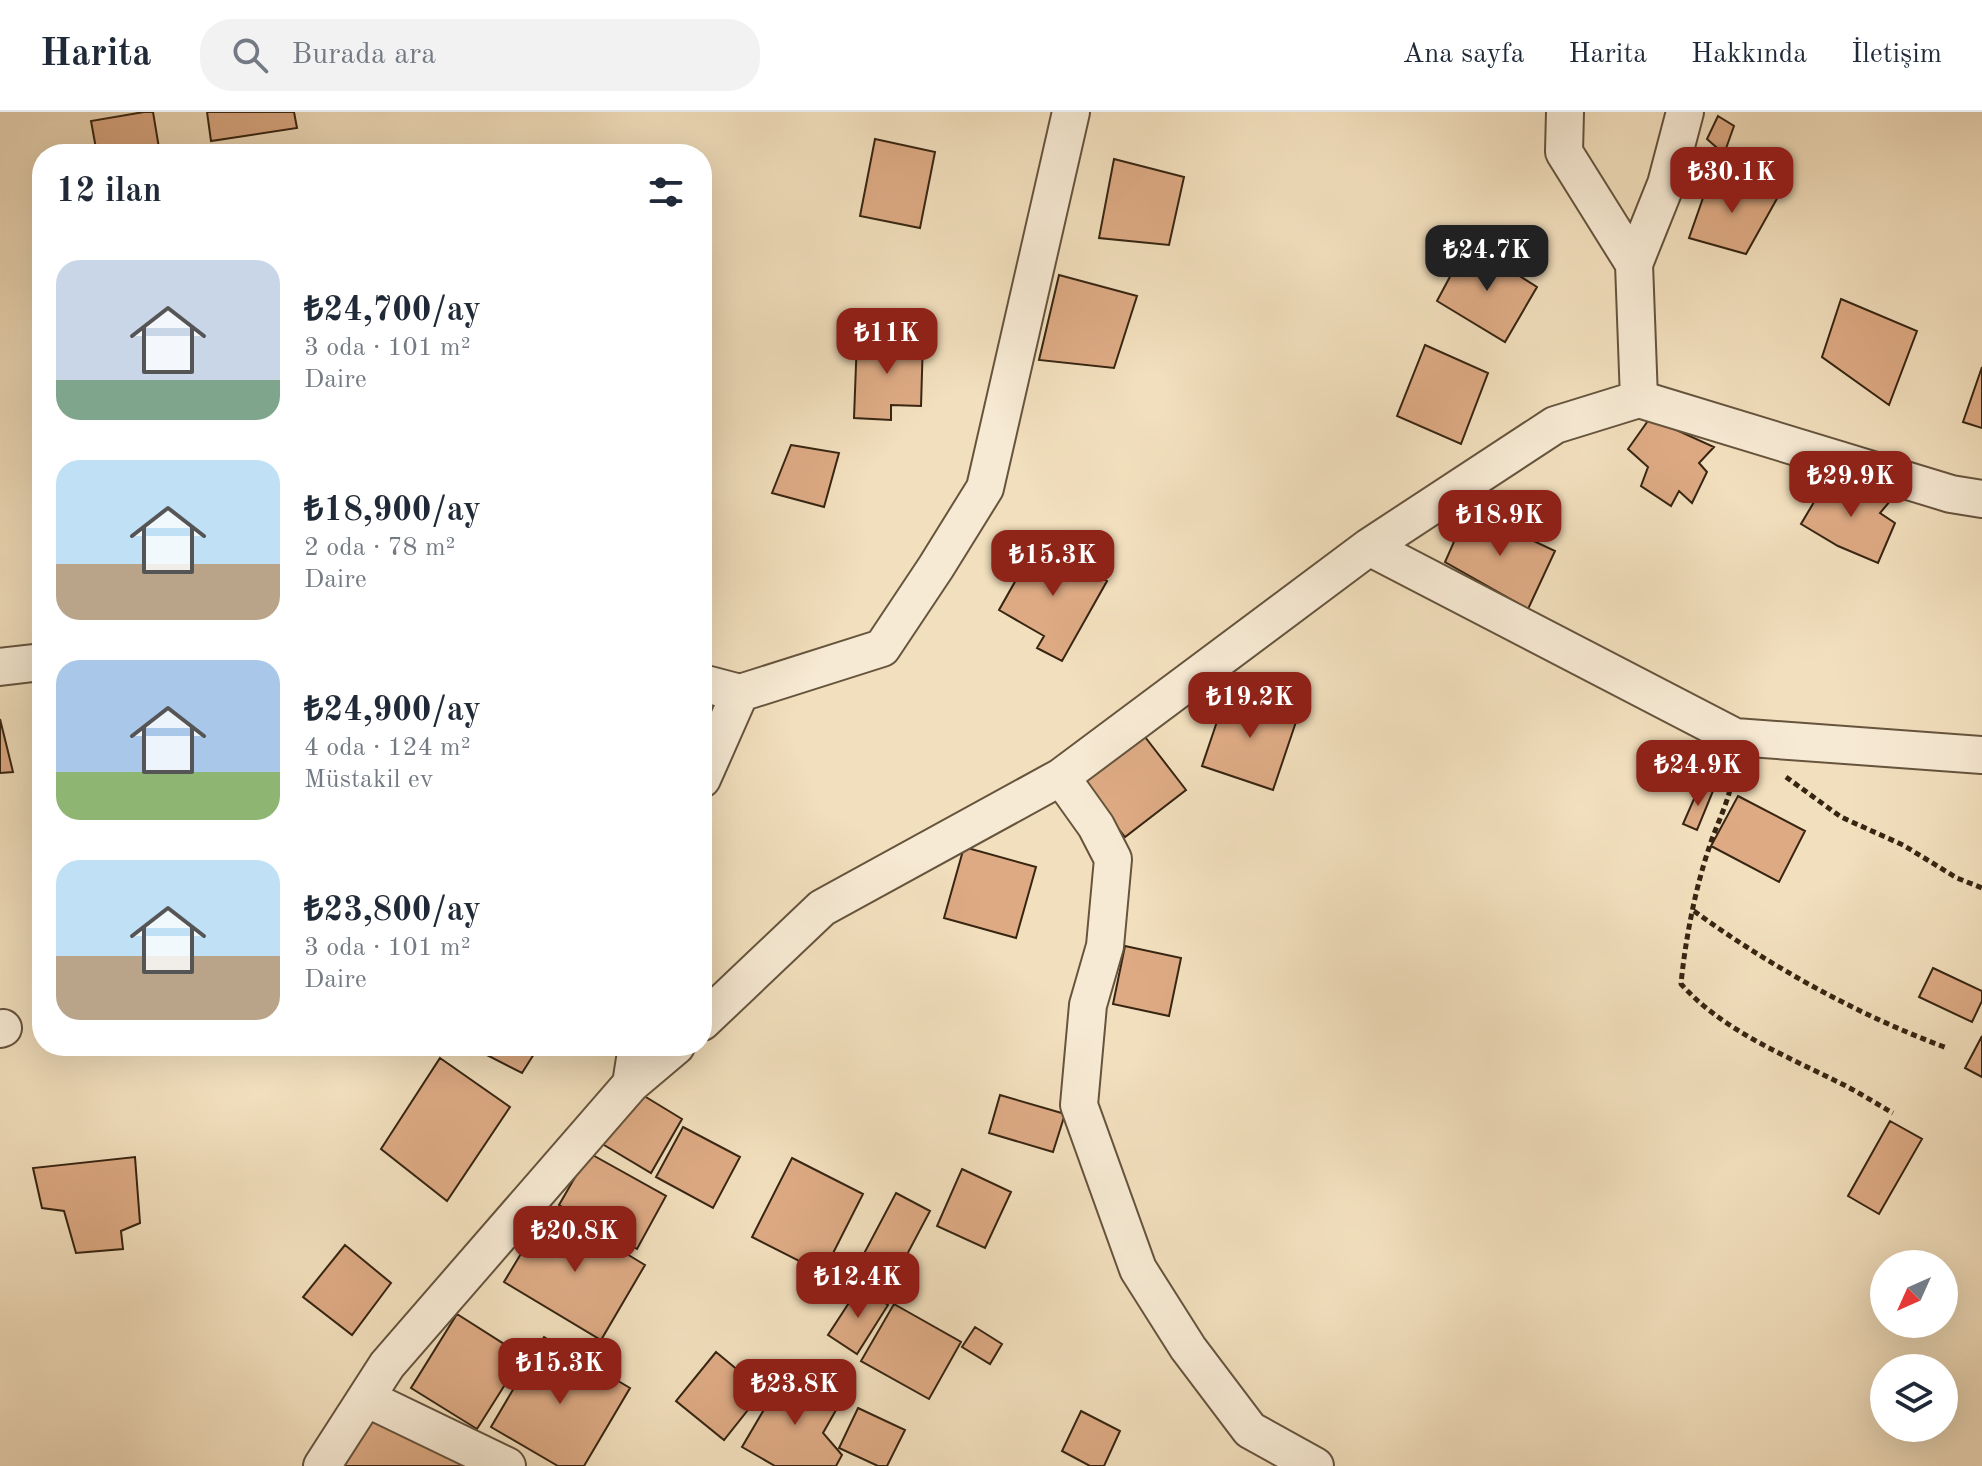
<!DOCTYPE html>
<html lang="tr">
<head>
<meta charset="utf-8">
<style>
	body { margin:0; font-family:"Old Standard TT",serif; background:#f2f2f3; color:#1f2937; height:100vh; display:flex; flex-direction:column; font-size:30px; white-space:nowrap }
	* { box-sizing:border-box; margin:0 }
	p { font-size:26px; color:#747a83 }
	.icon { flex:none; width:44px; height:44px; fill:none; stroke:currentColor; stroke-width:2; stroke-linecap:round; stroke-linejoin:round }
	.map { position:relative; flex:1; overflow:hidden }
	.sheet { position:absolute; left:32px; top:32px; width:680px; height:912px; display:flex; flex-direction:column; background:#fff; border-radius:32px; box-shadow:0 8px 32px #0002 }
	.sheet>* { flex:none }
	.needle { width:52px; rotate:225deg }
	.buttons { position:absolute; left:1870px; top:1138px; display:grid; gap:16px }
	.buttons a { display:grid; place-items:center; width:88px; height:88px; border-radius:50%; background:#fff; box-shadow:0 8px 32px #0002; font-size:40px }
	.price { position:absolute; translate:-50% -68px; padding:0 18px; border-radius:16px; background:#8f2418; color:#fff; font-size:26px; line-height:52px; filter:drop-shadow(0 2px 4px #0008) }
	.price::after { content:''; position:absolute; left:50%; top:48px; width:24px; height:18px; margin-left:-12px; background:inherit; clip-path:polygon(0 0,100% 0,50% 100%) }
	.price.selected { background:#222; color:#fff }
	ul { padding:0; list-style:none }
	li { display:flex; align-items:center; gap:24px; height:200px; padding:0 24px }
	li span { display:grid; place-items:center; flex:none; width:224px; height:160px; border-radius:24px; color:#555 }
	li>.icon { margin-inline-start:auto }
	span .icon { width:96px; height:96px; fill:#fffc; stroke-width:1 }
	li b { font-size:34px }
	h2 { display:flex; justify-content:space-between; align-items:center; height:96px; padding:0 24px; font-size:34px }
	header { display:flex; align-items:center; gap:48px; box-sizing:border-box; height:112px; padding:0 40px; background:#fff; border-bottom:2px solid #e0e1e3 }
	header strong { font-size:38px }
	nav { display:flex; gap:44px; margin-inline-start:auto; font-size:28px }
	.search { width:560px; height:72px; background:#f2f2f3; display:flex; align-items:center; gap:20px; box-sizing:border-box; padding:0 28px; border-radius:32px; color:#747a83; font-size:30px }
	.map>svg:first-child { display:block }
</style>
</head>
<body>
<header>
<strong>Harita</strong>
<div class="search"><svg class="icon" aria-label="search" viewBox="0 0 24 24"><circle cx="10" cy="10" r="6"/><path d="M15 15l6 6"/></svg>Burada ara</div>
<nav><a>Ana sayfa</a><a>Harita</a><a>Hakkında</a><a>İletişim</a></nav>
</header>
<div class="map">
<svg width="1982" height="1354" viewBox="0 0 1982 1354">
	<rect width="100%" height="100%" fill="#f2dfbd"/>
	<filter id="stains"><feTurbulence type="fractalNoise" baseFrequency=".0025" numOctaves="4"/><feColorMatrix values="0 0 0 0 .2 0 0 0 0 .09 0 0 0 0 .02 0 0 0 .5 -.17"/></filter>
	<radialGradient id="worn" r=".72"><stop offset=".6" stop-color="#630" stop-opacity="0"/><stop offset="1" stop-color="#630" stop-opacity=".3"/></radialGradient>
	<!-- building -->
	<path fill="#ddaa84" stroke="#372512" stroke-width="2" d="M 144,0 L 153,0 L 160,42 L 97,42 L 91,9 Z
		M 207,0 L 294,0 L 297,16 L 211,29 Z
		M 1718,4 L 1734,14 L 1724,42 L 1707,27 Z
		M 875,27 L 935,40 L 920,116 L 860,104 Z
		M 1114,47 L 1184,65 L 1169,133 L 1099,126 Z
		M 1710,66 L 1779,83 L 1746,142 L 1689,126 Z
		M 1468,131 L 1537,175 L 1505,230 L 1437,189 Z
		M 1059,163 L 1137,184 L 1114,256 L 1039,248 Z
		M 1841,187 L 1917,219 L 1889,293 L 1822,245 Z
		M 857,226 L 923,228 L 921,294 L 891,293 L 891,308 L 854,306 Z
		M 1425,233 L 1488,261 L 1461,332 L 1397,304 Z
		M 1982,255 L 1982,316 L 1963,310 Z
		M 1650,306 L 1714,335 L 1699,351 L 1707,360 L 1692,391 L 1679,379 L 1671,394 L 1641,374 L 1648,355 L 1628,337 Z
		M 791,333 L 839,341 L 824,395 L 772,381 Z
		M 1830,363 L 1891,388 L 1880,401 L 1895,411 L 1878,451 L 1838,434 L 1801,412 Z
		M 1468,398 L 1555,439 L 1528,497 L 1445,450 Z
		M 1038,429 L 1107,469 L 1062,549 L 1037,536 L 1044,524 L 999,498 Z
		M 1228,577 L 1299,601 L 1273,678 L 1202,654 Z
		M 0,607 L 13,660 L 0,661 Z
		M 1142,621 L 1186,678 L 1125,725 L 1081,669 Z
		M 1700,673 L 1713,679 L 1697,718 L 1683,712 Z
		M 1738,684 L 1805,719 L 1779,770 L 1711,734 Z
		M 964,735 L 1036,755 L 1016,826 L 944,806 Z
		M 1125,834 L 1181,846 L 1169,904 L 1113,892 Z
		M 1933,856 L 1982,879 L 1982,889 L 1972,910 L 1919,885 Z
		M 1982,924 L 1982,965 L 1965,956 Z
		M 484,934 L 539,934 L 522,961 L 481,940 Z
		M 440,946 L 510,995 L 447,1089 L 381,1037 Z
		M 631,976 L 682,1007 L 651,1061 L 599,1030 Z
		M 1000,983 L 1065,1002 L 1053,1040 L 989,1021 Z
		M 1890,1009 L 1922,1027 L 1879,1102 L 1848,1084 Z
		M 683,1015 L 740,1045 L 713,1096 L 656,1065 Z
		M 589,1041 L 666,1084 L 637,1137 L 559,1093 Z
		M 135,1045 L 140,1111 L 121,1119 L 123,1137 L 76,1141 L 64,1099 L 42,1096 L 33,1056 Z
		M 792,1046 L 863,1082 L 823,1161 L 752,1125 Z
		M 962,1057 L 1011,1080 L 985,1136 L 937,1114 Z
		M 896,1081 L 930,1099 L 893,1169 L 859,1151 Z
		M 549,1095 L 645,1153 L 601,1228 L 504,1170 Z
		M 345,1133 L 391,1171 L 352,1223 L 303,1185 Z
		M 860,1174 L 888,1193 L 857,1242 L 828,1223 Z
		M 894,1192 L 961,1230 L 929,1287 L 861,1249 Z
		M 457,1202 L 523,1244 L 477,1317 L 411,1276 Z
		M 975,1215 L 1002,1232 L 990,1252 L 962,1235 Z
		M 544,1225 L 630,1276 L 584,1354 L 558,1354 L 491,1315 Z
		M 716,1240 L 763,1279 L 724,1328 L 676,1289 Z
		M 786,1260 L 840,1291 L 823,1321 L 842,1343 L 836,1354 L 775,1354 L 742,1335 Z
		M 858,1296 L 905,1318 L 887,1354 L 878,1354 L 839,1336 Z
		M 1081,1299 L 1120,1319 L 1104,1354 L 1090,1354 L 1062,1339 Z
		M 362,1304 L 466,1354 L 339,1354 Z"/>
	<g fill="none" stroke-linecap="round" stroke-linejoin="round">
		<defs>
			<path id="minor" d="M 1565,0 L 1564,40 L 1634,152 L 1639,287
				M 1634,152 L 1666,72 L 1685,0
				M 1369,435 L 1735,625 L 1982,643
				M 0,555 L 42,550
				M 702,571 L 740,581 L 882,536 L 936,455 L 985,376 L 1071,0
				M 1061,665 L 1096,714 L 1113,747 L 1105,834 L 1088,893 L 1079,993 L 1138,1157 L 1188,1236 L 1250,1318 L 1315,1354
				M 702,667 L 740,581
				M 702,910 L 822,796 L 1061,665 L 1369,435 L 1555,313 L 1639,287 L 1951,382 L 1982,387
				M 0,917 L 3,916
				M 631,972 L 676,934
				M 366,1286 L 507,1354
				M 322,1354 L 387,1253 L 631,972 L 637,934"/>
		</defs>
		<!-- minor casing -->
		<use href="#minor" stroke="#66543d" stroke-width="40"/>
		<!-- path -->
		<path stroke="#372512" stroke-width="5" stroke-dasharray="6 4" stroke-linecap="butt" d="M 1733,658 C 1732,685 1717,710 1709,736 C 1695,777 1685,830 1681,872 C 1722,918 1784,943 1838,970 C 1857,979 1875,991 1893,1001
			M 1786,665 L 1841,705 L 1903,733 L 1957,766 L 1982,776
			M 1694,799 C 1771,855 1858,903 1947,936"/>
		<!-- minor -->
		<use href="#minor" stroke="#f7ead4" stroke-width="36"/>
	</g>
	<rect width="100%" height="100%" filter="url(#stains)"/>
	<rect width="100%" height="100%" fill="url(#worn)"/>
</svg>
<div class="buttons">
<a><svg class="needle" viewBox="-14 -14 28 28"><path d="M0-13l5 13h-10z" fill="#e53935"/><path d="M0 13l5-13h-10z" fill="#747a83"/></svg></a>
<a><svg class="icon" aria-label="layers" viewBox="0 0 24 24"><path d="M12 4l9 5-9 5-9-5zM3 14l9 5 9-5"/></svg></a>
</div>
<b class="price" style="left:1732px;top:103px">₺30.1K</b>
<b class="price selected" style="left:1487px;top:181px">₺24.7K</b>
<b class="price" style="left:887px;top:264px">₺11K</b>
<b class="price" style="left:1851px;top:407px">₺29.9K</b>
<b class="price" style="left:1500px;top:446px">₺18.9K</b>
<b class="price" style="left:1053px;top:486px">₺15.3K</b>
<b class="price" style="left:1250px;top:628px">₺19.2K</b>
<b class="price" style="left:1698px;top:696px">₺24.9K</b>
<b class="price" style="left:575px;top:1162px">₺20.8K</b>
<b class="price" style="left:858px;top:1208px">₺12.4K</b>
<b class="price" style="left:560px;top:1294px">₺15.3K</b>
<b class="price" style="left:795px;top:1315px">₺23.8K</b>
<section class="sheet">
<h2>12 ilan<svg class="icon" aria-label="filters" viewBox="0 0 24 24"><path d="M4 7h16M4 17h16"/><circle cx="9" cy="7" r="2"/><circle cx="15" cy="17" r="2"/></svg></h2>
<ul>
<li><span style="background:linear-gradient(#c9d6e8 75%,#7fa58c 0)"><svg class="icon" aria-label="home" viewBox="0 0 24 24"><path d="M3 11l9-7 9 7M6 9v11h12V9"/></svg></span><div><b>₺24,700/ay</b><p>3 oda · 101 m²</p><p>Daire</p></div></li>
<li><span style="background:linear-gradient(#bfe0f5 65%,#b9a48a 0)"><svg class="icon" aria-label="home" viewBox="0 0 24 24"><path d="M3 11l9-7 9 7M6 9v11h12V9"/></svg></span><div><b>₺18,900/ay</b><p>2 oda · 78 m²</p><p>Daire</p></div></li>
<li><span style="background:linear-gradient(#a9c7e8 70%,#8fb573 0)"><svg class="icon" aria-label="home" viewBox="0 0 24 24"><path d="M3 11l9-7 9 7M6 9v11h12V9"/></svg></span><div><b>₺24,900/ay</b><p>4 oda · 124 m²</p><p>Müstakil ev</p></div></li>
<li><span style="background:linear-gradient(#bfe0f5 60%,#b9a48a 0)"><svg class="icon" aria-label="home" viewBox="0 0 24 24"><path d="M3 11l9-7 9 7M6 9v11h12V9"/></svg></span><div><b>₺23,800/ay</b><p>3 oda · 101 m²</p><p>Daire</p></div></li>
</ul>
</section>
</div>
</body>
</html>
